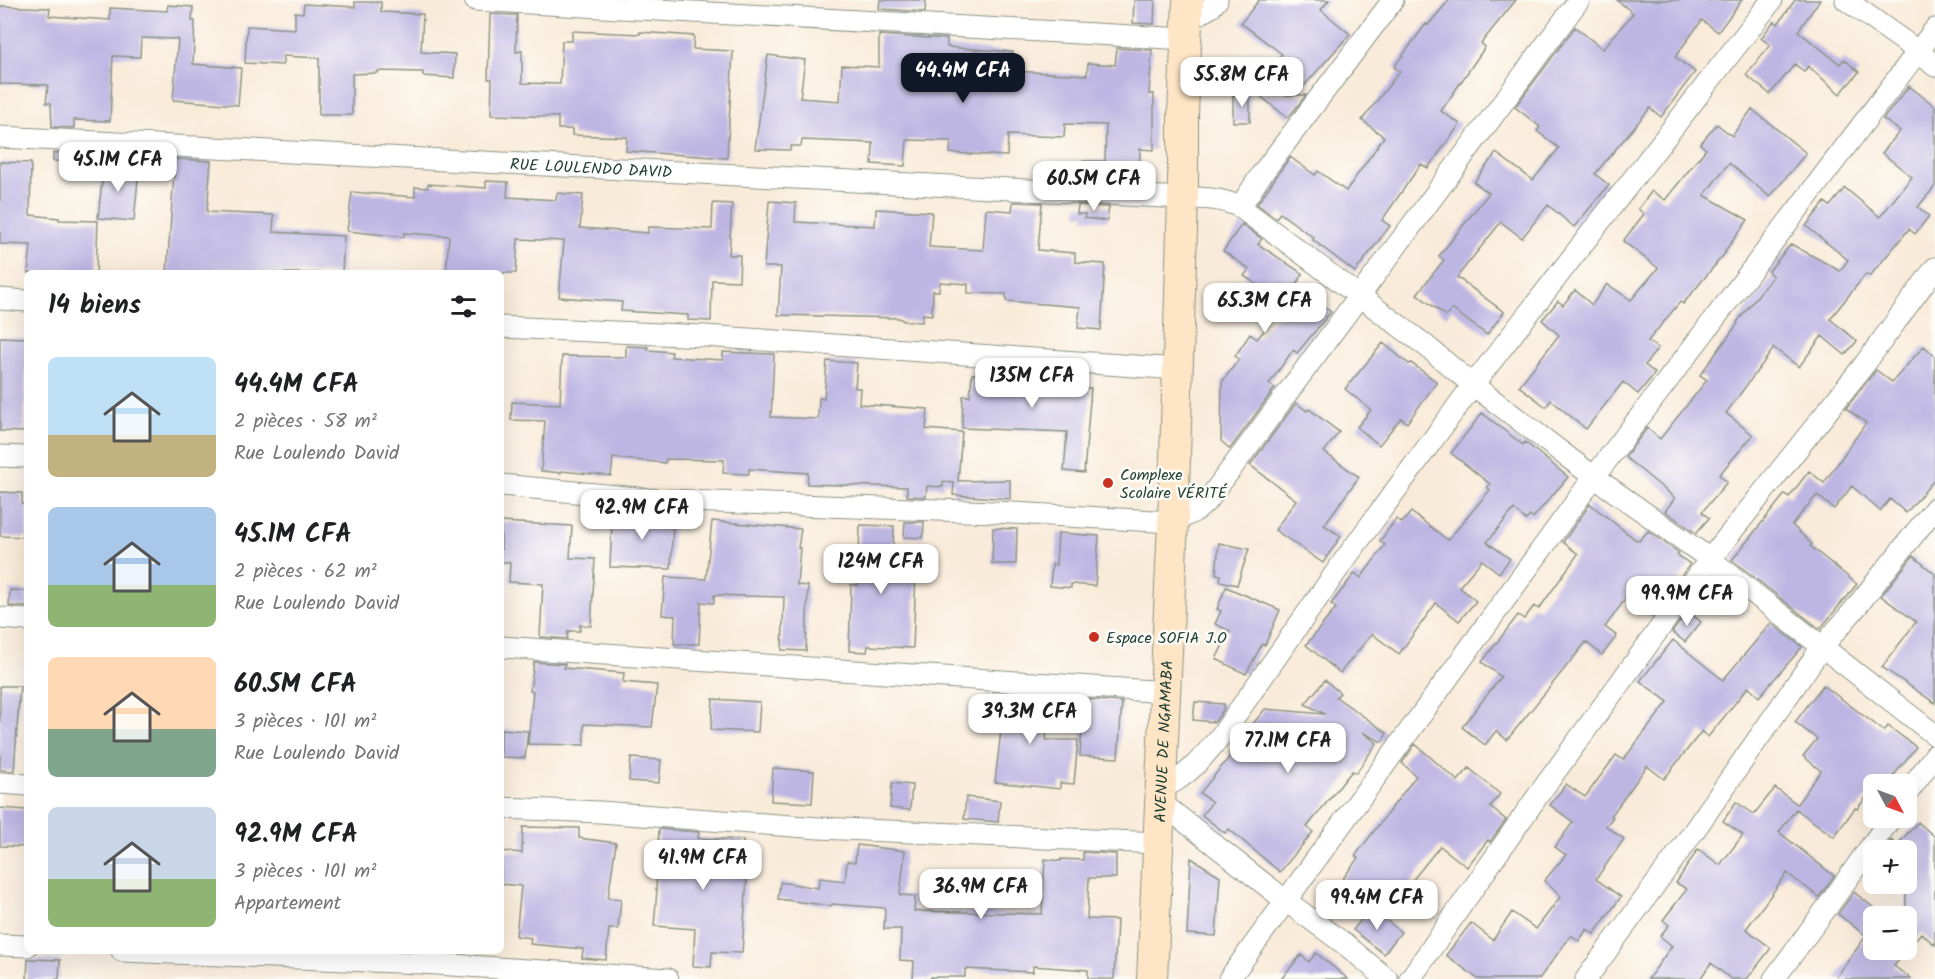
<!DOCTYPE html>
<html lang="fr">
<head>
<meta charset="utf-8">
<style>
	body { margin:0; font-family:Kalam,sans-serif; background:#f6f6f6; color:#202124; height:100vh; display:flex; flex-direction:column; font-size:22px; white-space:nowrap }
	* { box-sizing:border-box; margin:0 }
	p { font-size:20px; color:#757577 }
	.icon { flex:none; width:33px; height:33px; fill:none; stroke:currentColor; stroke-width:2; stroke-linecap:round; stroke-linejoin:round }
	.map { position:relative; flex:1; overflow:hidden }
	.details { position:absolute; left:24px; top:270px; width:480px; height:684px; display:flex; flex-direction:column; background:#fff; border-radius:9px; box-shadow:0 6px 24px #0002 }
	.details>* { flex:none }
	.needle { width:39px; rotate:131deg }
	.fabs { position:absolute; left:1863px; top:774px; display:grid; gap:12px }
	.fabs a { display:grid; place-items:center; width:54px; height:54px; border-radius:9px; background:#fff; box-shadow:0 6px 24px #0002; font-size:30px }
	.price { position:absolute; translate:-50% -51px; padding:0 14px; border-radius:12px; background:#fff; color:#222; font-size:20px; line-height:39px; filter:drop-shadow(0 2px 3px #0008) }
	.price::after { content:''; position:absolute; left:50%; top:36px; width:18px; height:14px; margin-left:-9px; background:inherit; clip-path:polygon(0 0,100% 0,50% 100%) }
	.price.on { background:#111827; color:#fff }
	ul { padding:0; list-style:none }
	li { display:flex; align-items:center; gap:18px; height:150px; padding:0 24px }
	li span { display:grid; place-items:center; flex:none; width:168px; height:120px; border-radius:9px; color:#555 }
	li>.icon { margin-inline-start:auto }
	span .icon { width:72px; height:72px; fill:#fffc; stroke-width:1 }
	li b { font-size:26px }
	h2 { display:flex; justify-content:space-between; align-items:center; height:72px; padding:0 24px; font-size:26px }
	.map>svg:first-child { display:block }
</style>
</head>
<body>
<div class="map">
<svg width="1935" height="979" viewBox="0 0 1935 979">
	<rect width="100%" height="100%" fill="#fdfcf7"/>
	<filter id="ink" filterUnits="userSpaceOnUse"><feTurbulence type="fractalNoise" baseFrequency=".0167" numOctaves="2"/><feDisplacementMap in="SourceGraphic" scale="12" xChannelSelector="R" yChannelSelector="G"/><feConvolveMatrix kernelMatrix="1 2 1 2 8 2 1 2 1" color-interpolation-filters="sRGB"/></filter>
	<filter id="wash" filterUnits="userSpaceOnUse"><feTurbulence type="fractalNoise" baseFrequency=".008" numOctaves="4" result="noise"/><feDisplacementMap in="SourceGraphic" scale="24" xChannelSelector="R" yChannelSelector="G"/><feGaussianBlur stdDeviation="1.35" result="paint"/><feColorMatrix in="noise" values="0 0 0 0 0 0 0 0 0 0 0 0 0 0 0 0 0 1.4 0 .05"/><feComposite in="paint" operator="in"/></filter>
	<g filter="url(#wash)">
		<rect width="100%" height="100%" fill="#f9ebd9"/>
		<g id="blocks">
			<!-- building -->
			<path fill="#bdb6e3" d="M 880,0 L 926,0 L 925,12 L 879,9 Z
				M 1134,0 L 1155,0 L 1154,24 L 1133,23 Z
				M 1259,0 L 1329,0 L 1321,10 L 1350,34 L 1303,87 L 1274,63 L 1282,54 L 1241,23 Z
				M 1449,0 L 1516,0 L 1481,43 L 1485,47 L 1441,111 L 1460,124 L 1428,168 L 1421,164 L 1382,220 L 1390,226 L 1355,272 L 1313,240 L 1314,238 L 1280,213 L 1276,218 L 1257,204 L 1290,157 L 1315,175 L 1318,171 L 1346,191 L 1384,137 L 1362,120 L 1400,71 L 1394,67 L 1426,24 L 1428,25 Z
				M 1617,0 L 1742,0 L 1718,32 L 1702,20 L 1675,57 L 1695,72 L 1661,117 L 1650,108 L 1595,174 L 1609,185 L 1574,227 L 1548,205 L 1522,238 L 1501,222 L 1457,277 L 1504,312 L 1487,335 L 1452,309 L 1446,316 L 1417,294 L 1444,260 L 1439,256 L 1489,193 L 1474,182 L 1496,153 L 1533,180 L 1559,148 L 1537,131 L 1540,127 L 1515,107 L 1575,27 L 1603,49 L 1633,13 Z
				M 1795,0 L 1820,0 L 1798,31 L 1840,64 L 1844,59 L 1859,72 L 1840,94 L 1808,66 L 1804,72 L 1795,64 L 1770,94 L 1746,75 L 1770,45 L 1761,38 L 1774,21 L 1778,24 Z
				M 355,2 L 381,2 L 381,12 L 423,14 L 421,52 L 455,54 L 454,78 L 423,76 L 423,72 L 378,71 L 378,73 L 352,74 L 352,115 L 319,115 L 319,58 L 283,56 L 283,65 L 245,63 L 247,26 L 295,29 L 295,12 L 303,13 L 304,4 L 355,7 Z
				M 168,5 L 193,7 L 192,21 L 195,21 L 193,64 L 241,68 L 238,105 L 173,100 L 178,39 L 141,38 L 140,57 L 113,56 L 110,121 L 74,120 L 74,128 L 52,127 L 51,103 L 46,103 L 48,85 L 0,84 L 0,6 L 50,8 L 49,16 L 110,20 L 110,8 L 167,11 Z
				M 490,14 L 517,15 L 516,52 L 522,51 L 522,83 L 560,84 L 562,41 L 572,41 L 572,31 L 640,34 L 640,32 L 694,36 L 693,49 L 733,51 L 727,158 L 626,151 L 627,137 L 572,135 L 572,129 L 558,129 L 558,117 L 491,115 L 492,79 L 488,79 Z
				M 879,35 L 947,39 L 947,47 L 1013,52 L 1011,71 L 1087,75 L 1088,63 L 1115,65 L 1117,48 L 1152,50 L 1149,94 L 1154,94 L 1154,150 L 1140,149 L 1139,178 L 1113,177 L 1112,182 L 1080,180 L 1081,161 L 1105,161 L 1106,125 L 1065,124 L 1064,137 L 1008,135 L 1007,156 L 950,153 L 951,141 L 907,140 L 905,166 L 872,164 L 873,143 L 802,140 L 801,146 L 791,146 L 790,150 L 755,149 L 768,55 L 805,60 L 800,98 L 840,101 L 842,65 L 879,67 Z
				M 1909,86 L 1935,106 L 1935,186 L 1918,207 L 1929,216 L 1915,234 L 1909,229 L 1870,276 L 1866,274 L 1830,319 L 1857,341 L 1845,355 L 1822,336 L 1799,367 L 1774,348 L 1726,413 L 1753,435 L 1719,475 L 1727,482 L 1702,512 L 1709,518 L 1696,533 L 1665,511 L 1675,498 L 1625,457 L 1647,428 L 1660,439 L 1707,380 L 1700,375 L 1738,323 L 1737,322 L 1773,276 L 1768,272 L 1791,244 L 1840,271 L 1848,260 L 1806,226 L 1825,202 L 1830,206 L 1845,188 L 1880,217 L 1912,177 L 1882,153 L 1900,131 L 1883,119 Z
				M 1233,95 L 1250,95 L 1250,122 L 1233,122 Z
				M 1259,95 L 1306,95 L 1288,118 Z
				M 1752,109 L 1806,153 L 1770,197 L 1729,163 L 1704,195 L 1748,220 L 1725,251 L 1726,252 L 1683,304 L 1680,302 L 1648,341 L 1658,348 L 1645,365 L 1655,373 L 1638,394 L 1623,382 L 1586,429 L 1551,400 L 1546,407 L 1519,386 L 1559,335 L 1542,320 L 1558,301 L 1563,305 L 1575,290 L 1592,305 L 1607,284 L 1631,300 L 1658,268 L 1623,241 L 1644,214 L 1638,209 L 1652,191 L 1665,200 L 1706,149 L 1700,144 L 1717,124 L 1732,136 Z
				M 53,153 L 72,153 L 72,162 L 53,161 Z
				M 175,159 L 211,161 L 207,212 L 274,215 L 273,232 L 344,236 L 342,273 L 167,273 Z
				M 0,162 L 31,163 L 30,215 L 59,218 L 59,220 L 98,221 L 96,273 L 28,273 L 31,245 L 0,244 Z
				M 104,162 L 121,164 L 121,167 L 139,169 L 134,221 L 98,218 Z
				M 486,181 L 508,182 L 507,197 L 556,200 L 557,193 L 583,195 L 580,228 L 648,233 L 648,227 L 712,229 L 713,203 L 732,204 L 729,255 L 740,255 L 739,281 L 712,280 L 711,321 L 688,320 L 688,315 L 621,311 L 622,302 L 559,297 L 564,241 L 518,239 L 516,273 L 446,273 L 449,236 L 404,233 L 404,237 L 347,231 L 352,192 L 415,197 L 415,187 L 427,188 L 428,184 L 486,188 Z
				M 769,201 L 796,203 L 795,222 L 875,226 L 876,209 L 932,212 L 929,247 L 983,250 L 986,209 L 1012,211 L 1013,202 L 1042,203 L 1038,250 L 1075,253 L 1075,262 L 1105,264 L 1101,330 L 1078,328 L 1080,307 L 1006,301 L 1006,294 L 968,293 L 968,284 L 940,282 L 939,291 L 933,291 L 932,315 L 923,314 L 922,322 L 904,321 L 899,318 L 778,315 L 781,267 L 764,267 Z
				M 1078,205 L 1109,207 L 1107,221 L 1084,218 L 1085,214 L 1077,214 Z
				M 1242,224 L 1262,239 L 1258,244 L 1303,274 L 1297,283 L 1331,312 L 1297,353 L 1293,350 L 1269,384 L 1275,388 L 1230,449 L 1221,441 L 1222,382 L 1239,359 L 1235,356 L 1250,334 L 1257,339 L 1287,304 L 1244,276 L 1249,269 L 1223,251 Z
				M 0,337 L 27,338 L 24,432 L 0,431 Z
				M 1383,343 L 1409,364 L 1411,363 L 1437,382 L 1407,423 L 1401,418 L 1379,445 L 1357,427 L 1371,410 L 1345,389 Z
				M 626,346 L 648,347 L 648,350 L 672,352 L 671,357 L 723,360 L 723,352 L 774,354 L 771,417 L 818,419 L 819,398 L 824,399 L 827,361 L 857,363 L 855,388 L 860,388 L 859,404 L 928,409 L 926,429 L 962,432 L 958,481 L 1010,480 L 1010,499 L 953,495 L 954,483 L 943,482 L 943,487 L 927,486 L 926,497 L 907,496 L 907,487 L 807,484 L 808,473 L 749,469 L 749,474 L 723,473 L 724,460 L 666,459 L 665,463 L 613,458 L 611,476 L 561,471 L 561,473 L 541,471 L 545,421 L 511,420 L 512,402 L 560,404 L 562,356 L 626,357 Z
				M 1924,346 L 1935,356 L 1935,479 L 1906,513 L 1890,499 L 1880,511 L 1852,486 L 1834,509 L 1817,495 L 1792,525 L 1812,544 L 1810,546 L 1857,584 L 1820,629 L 1732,560 L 1785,494 L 1789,497 L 1809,471 L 1824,483 L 1866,423 L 1846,408 L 1876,370 L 1892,382 Z
				M 1047,373 L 1067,374 L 1067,387 L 1091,388 L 1084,473 L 1064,471 L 1067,432 L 962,428 L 963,396 L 970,396 L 972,374 L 1047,376 Z
				M 1296,403 L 1307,411 L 1309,409 L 1339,432 L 1324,452 L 1359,477 L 1324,525 L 1341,536 L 1323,563 L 1275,530 L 1296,500 L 1250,465 Z
				M 1482,413 L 1523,445 L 1525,442 L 1568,477 L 1533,518 L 1530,516 L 1526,520 L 1514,509 L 1487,542 L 1510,559 L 1499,573 L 1482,560 L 1459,587 L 1476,601 L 1459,621 L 1436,603 L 1399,654 L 1372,634 L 1340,673 L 1306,645 L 1336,608 L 1331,604 L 1355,573 L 1361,578 L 1385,545 L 1380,541 L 1396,519 L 1402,523 L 1411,512 L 1448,540 L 1490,490 L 1487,487 L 1490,484 L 1451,453 Z
				M 0,492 L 22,493 L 22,504 L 27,504 L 27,537 L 0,536 Z
				M 1590,504 L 1635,539 L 1639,541 L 1648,531 L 1679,553 L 1677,555 L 1690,564 L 1652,617 L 1626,598 L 1605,627 L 1617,636 L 1602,655 L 1586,642 L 1507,740 L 1496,731 L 1485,745 L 1462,727 L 1501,677 L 1482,662 L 1518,615 L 1524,619 L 1534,606 L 1539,609 L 1578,554 L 1563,542 Z
				M 618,513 L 668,515 L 668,521 L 673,521 L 671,569 L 610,567 L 612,519 L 617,519 Z
				M 712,521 L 801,529 L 798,548 L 800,548 L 797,585 L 808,586 L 806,651 L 782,650 L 784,597 L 714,595 L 714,603 L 701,602 L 699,644 L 674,644 L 675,616 L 662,615 L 665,577 L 706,579 Z
				M 501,522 L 572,526 L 570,558 L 595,559 L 591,626 L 580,625 L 580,631 L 568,631 L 567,639 L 540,637 L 543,584 L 509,582 L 510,562 L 501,562 Z
				M 905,522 L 924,522 L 923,538 L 904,537 Z
				M 860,525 L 894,526 L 892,572 L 916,573 L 913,648 L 868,646 L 867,652 L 849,651 L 851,585 L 858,585 Z
				M 993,528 L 1017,529 L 1016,564 L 992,564 Z
				M 1058,533 L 1099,536 L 1095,586 L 1071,584 L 1071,588 L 1050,586 L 1052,564 L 1056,565 Z
				M 1219,543 L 1249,549 L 1237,585 L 1220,581 L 1221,575 L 1216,574 Z
				M 1913,556 L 1935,574 L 1935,703 L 1882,667 L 1916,622 L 1881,596 Z
				M 1226,587 L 1280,610 L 1265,645 L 1262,644 L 1246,674 L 1216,659 L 1230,631 L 1215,624 L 1221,611 L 1217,609 Z
				M 10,590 L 27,591 L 27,607 L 9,606 Z
				M 1688,611 L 1701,622 L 1685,642 L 1672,632 Z
				M 1771,623 L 1802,647 L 1759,697 L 1748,687 L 1708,737 L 1702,731 L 1664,779 L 1647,766 L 1611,816 L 1613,817 L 1606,826 L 1624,839 L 1596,879 L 1621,897 L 1594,934 L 1587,929 L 1579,941 L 1571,935 L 1539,979 L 1478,979 L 1446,955 L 1471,923 L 1493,940 L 1512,912 L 1536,929 L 1561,896 L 1544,881 L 1566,855 L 1555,847 L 1573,822 L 1550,805 L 1566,784 L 1585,797 L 1616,755 L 1623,760 L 1668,702 L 1640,681 L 1673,640 L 1723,680 Z
				M 534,662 L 565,664 L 564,668 L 624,673 L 623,682 L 657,685 L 652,727 L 584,724 L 584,745 L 528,744 L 533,691 L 530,691 Z
				M 1325,680 L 1340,693 L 1336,697 L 1387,733 L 1382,742 L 1362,732 L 1377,743 L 1356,773 L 1352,771 L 1307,827 L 1313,832 L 1280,872 L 1229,829 L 1225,833 L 1202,815 L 1212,802 L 1200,793 L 1231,755 L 1229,753 L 1265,709 L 1325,714 L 1305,704 Z
				M 1823,685 L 1884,731 L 1888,726 L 1916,747 L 1887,784 L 1874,784 L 1874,787 L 1857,809 L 1855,808 L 1834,837 L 1796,809 L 1779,832 L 1834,876 L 1819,897 L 1787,873 L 1746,929 L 1771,948 L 1747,979 L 1731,979 L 1711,963 L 1700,979 L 1648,979 L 1672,946 L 1660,936 L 1669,925 L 1663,920 L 1687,889 L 1676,883 L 1698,849 L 1720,865 L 1743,835 L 1723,821 L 1736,802 L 1754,814 L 1775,788 L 1797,804 L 1821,771 L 1803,756 L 1817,739 L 1795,722 Z
				M 0,686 L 20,686 L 14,771 L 0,770 Z
				M 987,696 L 1017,700 L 1017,696 L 1049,698 L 1046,740 L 1078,740 L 1074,784 L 1060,783 L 1060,789 L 995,782 L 1002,722 L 984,720 Z
				M 713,699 L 760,702 L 758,732 L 711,730 Z
				M 1084,699 L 1122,702 L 1118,758 L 1080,756 Z
				M 1195,702 L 1224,704 L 1223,710 L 1215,722 L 1193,720 Z
				M 501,729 L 528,731 L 525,758 L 501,757 Z
				M 1415,744 L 1458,781 L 1469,768 L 1500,794 L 1490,807 L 1506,820 L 1490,842 L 1488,840 L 1467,867 L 1440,846 L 1386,913 L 1342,880 L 1358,858 L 1355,856 L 1416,776 L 1402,763 Z
				M 631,758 L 661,760 L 659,783 L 629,781 Z
				M 773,768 L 814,771 L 812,803 L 771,801 Z
				M 892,783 L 912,785 L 910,810 L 890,808 Z
				M 966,797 L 1000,801 L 998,822 L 964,819 Z
				M 0,808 L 27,810 L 27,847 L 0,846 Z
				M 1918,822 L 1935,837 L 1935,945 L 1921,933 L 1894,966 L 1911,979 L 1835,979 L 1866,936 L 1838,914 L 1854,892 L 1884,916 L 1874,916 L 1874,950 L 1906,950 L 1906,890 L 1898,884 L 1906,884 L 1906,850 L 1883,850 L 1891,840 L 1897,845 Z
				M 523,827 L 579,828 L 579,838 L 616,843 L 608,898 L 621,899 L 618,929 L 609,929 L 606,960 L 582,958 L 583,949 L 530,944 L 531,938 L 516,936 L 521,886 L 501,884 L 501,851 L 522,853 Z
				M 659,829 L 699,832 L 698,838 L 743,840 L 743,848 L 749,848 L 742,953 L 712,952 L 711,967 L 693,966 L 695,929 L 654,926 L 657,890 L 656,890 Z
				M 857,845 L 905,851 L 900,895 L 915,896 L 914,911 L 1042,914 L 1045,859 L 1061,861 L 1061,859 L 1083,860 L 1083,852 L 1116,854 L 1116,878 L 1089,878 L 1087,919 L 1117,920 L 1114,979 L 1088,979 L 1088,970 L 1033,966 L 1033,972 L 965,969 L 965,977 L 931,977 L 931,979 L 913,979 L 914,961 L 900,960 L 901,929 L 884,929 L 885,908 L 832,904 L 831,906 L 778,899 L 780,882 L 818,888 L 820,878 L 845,881 L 847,861 L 855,862 Z
				M 1191,858 L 1220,876 L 1216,936 L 1187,934 Z
				M 1371,908 L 1401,932 L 1384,954 L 1353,930 Z
				M 1316,953 L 1348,979 L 1281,979 L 1301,955 L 1309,962 Z
				M 28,959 L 60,960 L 59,979 L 27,979 Z"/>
		</g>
	</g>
	<g filter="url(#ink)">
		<use href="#blocks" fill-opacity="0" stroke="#8c9486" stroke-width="1.5"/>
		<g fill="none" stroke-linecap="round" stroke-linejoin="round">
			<defs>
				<g id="street">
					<path d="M 475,0 L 1186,39"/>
					<path d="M 1846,0 L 1919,52 L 1935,66"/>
					<path d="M 1187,21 L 1211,7 L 1217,0"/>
					<path id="s1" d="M 0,137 L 1183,198 C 1204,198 1221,198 1240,207 L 1425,345 L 1473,385 L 1594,477 L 1710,559 L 1935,735"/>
					<path d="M 1240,207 L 1261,175 L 1393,0"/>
					<path d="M 0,299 L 27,301"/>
					<path d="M 501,327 L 705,336 L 1178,369"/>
					<path d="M 0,456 L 27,457"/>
					<path d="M 501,485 L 658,500 L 994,512 L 1173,522 L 1197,510 L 1208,500 L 1579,0"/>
					<path d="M 0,618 L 27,620"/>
					<path d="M 501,647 L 1166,692"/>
					<path d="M 0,783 L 27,785"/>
					<path d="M 1159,789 C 1187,779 1205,755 1223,733 L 1343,562 L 1473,385 L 1772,0"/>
					<path d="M 1906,795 L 1935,755"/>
					<path d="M 1160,802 L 1286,901 L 1346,945 L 1387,979"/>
					<path d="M 501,808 L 600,812 L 819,828 L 1159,843"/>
					<path d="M 0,945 L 27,946"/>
					<path d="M 122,951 L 421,963 L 668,979"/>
					<path d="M 1229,979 L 1594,477 L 1935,29"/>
					<path d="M 1410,979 L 1539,794 L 1710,559 L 1864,365 L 1935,268"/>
					<path d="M 1586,979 L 1682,848 L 1822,647 L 1853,611 L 1935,508"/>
					<path d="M 1774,979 L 1828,906 L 1891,818"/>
				</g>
				<g id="secondary">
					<path id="s2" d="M 1152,979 L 1173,522 L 1183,198 L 1183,114 L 1188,0"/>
				</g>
			</defs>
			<!-- street casing -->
			<use href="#street" stroke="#8c9486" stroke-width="23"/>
			<!-- secondary casing -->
			<use href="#secondary" stroke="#8c9486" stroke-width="32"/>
			<!-- street -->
			<use href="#street" stroke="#fff" stroke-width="21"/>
			<!-- secondary -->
			<use href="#secondary" stroke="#fee5c5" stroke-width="30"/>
		</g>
	</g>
	<!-- markers -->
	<g fill="#c8321e" stroke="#fdfcf7" stroke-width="2">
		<circle cx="1108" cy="483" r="6"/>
		<circle cx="1094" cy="637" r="6"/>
	</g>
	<g text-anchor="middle" stroke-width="5" stroke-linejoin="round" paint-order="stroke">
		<!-- street labels -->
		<g font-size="16" fill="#1f3d34" stroke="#fdfcf7">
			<text dy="6" stroke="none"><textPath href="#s1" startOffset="592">RUE LOULENDO DAVID</textPath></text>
			<text dy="6" stroke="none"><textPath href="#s2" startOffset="238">AVENUE DE NGAMABA</textPath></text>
		</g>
		<!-- poi labels -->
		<g font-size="16" fill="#1f3d34" stroke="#fdfcf7" text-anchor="start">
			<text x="1120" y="480">Complexe<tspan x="1120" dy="18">Scolaire VÉRITÉ</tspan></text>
			<text x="1106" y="643">Espace SOFIA J.O</text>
		</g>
	</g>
</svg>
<div class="fabs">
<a><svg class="needle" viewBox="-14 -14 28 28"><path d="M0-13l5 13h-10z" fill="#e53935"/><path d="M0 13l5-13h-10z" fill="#757577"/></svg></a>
<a>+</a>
<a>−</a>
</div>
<b class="price on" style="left:963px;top:104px">44.4M CFA</b>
<b class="price" style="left:1242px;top:108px">55.8M CFA</b>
<b class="price" style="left:118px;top:193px">45.1M CFA</b>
<b class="price" style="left:1094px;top:212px">60.5M CFA</b>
<b class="price" style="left:1265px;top:334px">65.3M CFA</b>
<b class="price" style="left:1032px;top:409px">135M CFA</b>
<b class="price" style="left:642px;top:541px">92.9M CFA</b>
<b class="price" style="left:881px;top:595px">124M CFA</b>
<b class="price" style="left:1687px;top:627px">99.9M CFA</b>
<b class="price" style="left:1030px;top:745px">39.3M CFA</b>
<b class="price" style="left:1288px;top:774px">77.1M CFA</b>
<b class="price" style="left:703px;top:891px">41.9M CFA</b>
<b class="price" style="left:981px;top:920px">36.9M CFA</b>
<b class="price" style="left:1377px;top:931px">99.4M CFA</b>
<section class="details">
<h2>14 biens<svg class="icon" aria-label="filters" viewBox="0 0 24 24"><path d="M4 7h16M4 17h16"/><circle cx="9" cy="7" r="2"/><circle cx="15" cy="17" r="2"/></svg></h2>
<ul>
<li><span style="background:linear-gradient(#bfe0f5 65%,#c2b280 0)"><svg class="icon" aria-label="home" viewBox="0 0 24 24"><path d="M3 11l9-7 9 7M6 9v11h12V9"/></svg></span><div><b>44.4M CFA</b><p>2 pièces · 58 m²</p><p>Rue Loulendo David</p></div></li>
<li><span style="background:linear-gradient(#a9c7e8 65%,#8fb573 0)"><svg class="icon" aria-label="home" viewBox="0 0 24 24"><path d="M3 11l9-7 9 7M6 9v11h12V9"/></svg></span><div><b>45.1M CFA</b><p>2 pièces · 62 m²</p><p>Rue Loulendo David</p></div></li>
<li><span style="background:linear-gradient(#ffd9b3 60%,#7fa58c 0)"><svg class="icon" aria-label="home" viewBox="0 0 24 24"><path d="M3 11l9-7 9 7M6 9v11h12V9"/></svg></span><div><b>60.5M CFA</b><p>3 pièces · 101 m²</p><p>Rue Loulendo David</p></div></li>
<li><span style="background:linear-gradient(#c9d6e8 60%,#8fb573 0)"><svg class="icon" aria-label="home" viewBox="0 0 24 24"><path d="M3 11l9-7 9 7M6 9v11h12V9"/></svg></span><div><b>92.9M CFA</b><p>3 pièces · 101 m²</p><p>Appartement</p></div></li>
</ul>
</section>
</div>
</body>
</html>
